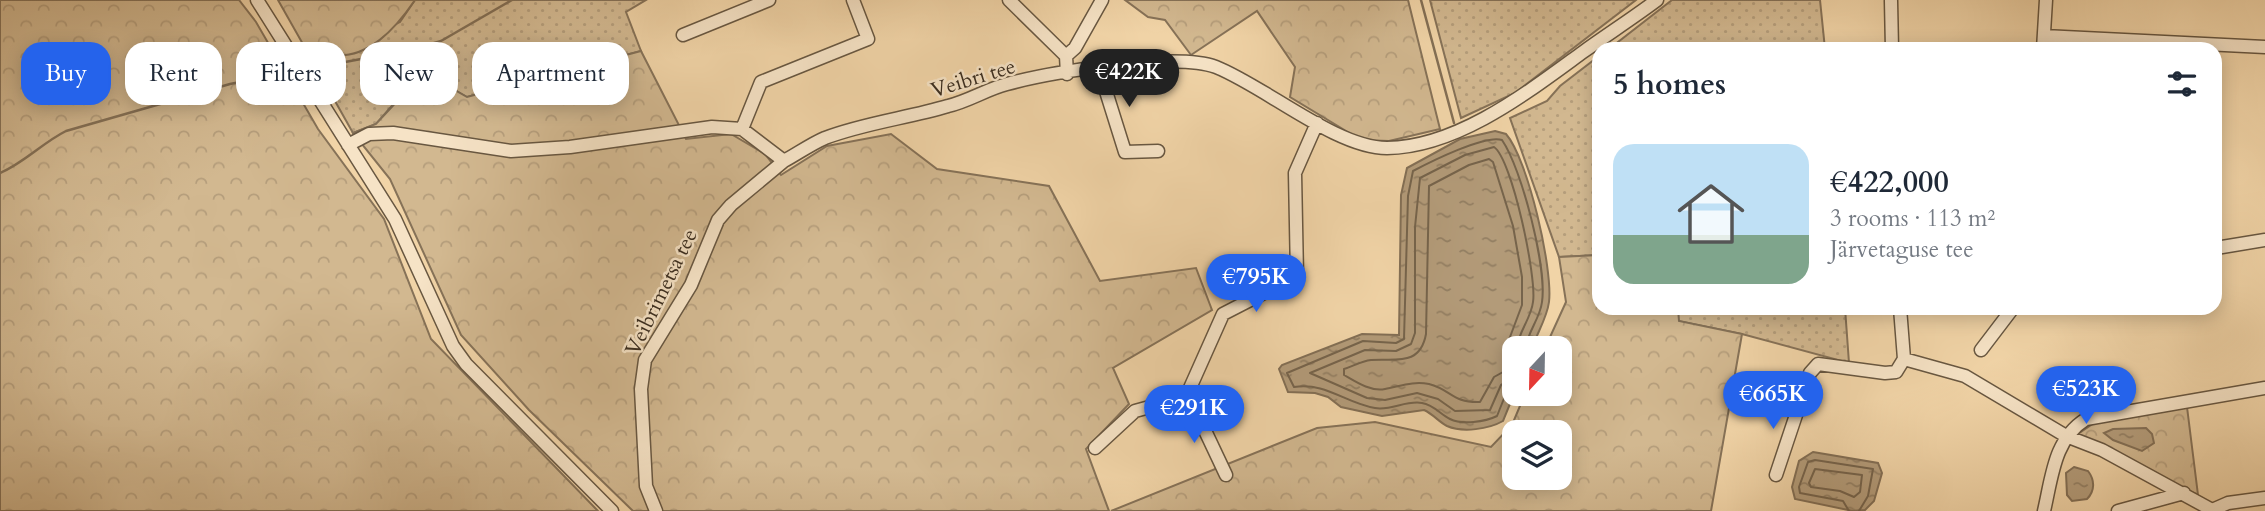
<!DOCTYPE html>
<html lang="en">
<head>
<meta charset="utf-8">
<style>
	body { margin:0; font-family:Cardo,serif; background:#f6f6f7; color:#1f2937; height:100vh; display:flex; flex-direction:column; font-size:26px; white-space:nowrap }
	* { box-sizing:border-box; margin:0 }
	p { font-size:23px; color:#747a83 }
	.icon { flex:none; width:38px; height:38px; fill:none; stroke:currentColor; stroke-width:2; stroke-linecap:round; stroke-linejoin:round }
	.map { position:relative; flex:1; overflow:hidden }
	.side { position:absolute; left:1592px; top:42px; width:630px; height:273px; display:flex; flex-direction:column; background:#fff; border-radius:21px; box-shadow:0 4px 18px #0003 }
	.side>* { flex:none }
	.guide { position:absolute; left:21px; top:42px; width:665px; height:63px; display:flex; gap:14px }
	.needle { width:46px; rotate:202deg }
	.tools { position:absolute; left:1502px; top:336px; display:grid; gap:14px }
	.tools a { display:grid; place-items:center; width:70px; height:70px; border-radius:14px; background:#fff; box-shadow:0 4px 18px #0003; font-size:35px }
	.price { position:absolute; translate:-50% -60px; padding:0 16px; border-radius:24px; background:#2563eb; color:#fff; font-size:23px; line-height:46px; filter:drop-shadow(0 2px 4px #0008) }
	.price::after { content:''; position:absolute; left:50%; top:42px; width:21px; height:16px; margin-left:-10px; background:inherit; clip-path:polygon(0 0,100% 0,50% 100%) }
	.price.active { background:#222; color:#fff }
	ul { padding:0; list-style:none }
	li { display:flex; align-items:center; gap:21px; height:175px; padding:0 21px }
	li+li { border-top:2px solid #e0e1e3 }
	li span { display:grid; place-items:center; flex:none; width:196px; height:140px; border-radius:21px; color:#555 }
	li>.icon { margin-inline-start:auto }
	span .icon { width:84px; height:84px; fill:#fffc; stroke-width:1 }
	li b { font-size:30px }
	h2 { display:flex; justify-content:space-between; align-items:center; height:84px; padding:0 21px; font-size:30px }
	.tag { padding:0 24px; border-radius:21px; background:#fff; box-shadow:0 4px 18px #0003; font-size:24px; line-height:63px }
	.tag.active { background:#2563eb; color:#fff }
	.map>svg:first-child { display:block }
</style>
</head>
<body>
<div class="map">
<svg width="2265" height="511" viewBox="0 0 2265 511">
	<defs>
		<pattern id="grass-dots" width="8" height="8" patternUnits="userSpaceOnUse" patternTransform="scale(1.75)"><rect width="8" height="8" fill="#d2b890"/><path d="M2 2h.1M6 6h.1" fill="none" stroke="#b59e7c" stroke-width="1.8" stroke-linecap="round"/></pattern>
		<pattern id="forest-crowns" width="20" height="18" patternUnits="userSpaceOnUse" patternTransform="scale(1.75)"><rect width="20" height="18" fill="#d2b890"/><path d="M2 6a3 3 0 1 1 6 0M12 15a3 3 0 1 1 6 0" fill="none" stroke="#b59e7c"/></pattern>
		<pattern id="water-ripples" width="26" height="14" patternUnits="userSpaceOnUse" patternTransform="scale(1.75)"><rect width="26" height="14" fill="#b39b79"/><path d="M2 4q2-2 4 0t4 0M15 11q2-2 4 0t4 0" fill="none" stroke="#937f63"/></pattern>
	</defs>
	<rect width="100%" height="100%" fill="#f1d4a7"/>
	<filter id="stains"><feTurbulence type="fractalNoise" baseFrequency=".00286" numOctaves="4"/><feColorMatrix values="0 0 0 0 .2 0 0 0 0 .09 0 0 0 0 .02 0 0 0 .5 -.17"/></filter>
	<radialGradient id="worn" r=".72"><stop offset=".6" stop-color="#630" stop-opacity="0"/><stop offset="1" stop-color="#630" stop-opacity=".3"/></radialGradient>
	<!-- grass -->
	<path fill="url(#grass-dots)" stroke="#867258" stroke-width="2" d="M 415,0 L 646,0 L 626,12 L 641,51 L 467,97 L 446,85 L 396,101 L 376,124 L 353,133 L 304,46 L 331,55 L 400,22 Z
		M 1430,0 L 1636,0 L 1515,93 L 1461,118 Z
		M 1672,0 L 1820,0 L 1825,49 L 1609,49 Z
		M 1599,56 L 1599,255 L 1559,257 L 1510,118 L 1547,101 L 1560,86 Z
		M 1678,308 L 1845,308 L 1849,363 L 1742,334 L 1678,321 Z"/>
	<!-- forest -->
	<path fill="url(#forest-crowns)" stroke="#867258" stroke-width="2" fill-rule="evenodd" d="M 0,0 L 239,0 L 256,22 L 318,129 L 384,219 L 431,339 L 598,511 L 0,511 Z
		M 278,0 L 415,0 C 396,28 368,60 331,55 C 322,54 312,49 304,46 Z
		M 1125,0 L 1408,0 L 1440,129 L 1389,141 L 1361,140 L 1290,97 L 1295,67 L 1257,11 L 1191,55 L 1165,20 L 1148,17 Z
		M 641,51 L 686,139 L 731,134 L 765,154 L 781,175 L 827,146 L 891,134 L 937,169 L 1049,186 L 1100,281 L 1196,268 L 1212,310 L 1113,368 L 1129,404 L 1086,449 L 1109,511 L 633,511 L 529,410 L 461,335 L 390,179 L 353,133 L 376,124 L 415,82 L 446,85 L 467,97 Z
		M 1599,255 L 1600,308 L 1678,308 L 1679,321 L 1742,334 L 1711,511 L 1111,511 L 1317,428 L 1375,422 L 1491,447 L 1512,425 L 1525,394 L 1559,394 L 1559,348 L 1545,348 L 1566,302 L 1559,257 ZM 1514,432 L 1559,432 L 1559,478 L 1514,478 Z
		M 2187,407 L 2198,495 L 2075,436 L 2094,423 Z"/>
	<!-- water -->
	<path fill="url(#water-ripples)" stroke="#836f55" stroke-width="2" d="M 1495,131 L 1506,134 C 1528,159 1553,269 1549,302 C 1547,318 1537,333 1532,348 L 1514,348 L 1514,394 L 1503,421 C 1489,429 1463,433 1447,426 C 1439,422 1433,414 1424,410 L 1382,416 L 1341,407 L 1328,397 L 1315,393 L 1288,392 L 1279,369 L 1282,365 L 1362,334 L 1399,335 L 1401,195 L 1407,168 L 1460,139 Z
		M 2146,428 L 2152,434 L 2154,443 L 2142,451 L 2113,440 L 2104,433 L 2113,429 Z
		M 1813,452 L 1878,463 L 1882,473 L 1874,501 L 1865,510 L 1853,511 L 1795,499 L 1792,487 L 1799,461 Z
		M 2074,467 L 2088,471 C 2095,480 2095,491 2087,499 L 2072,501 L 2067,495 L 2066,473 Z"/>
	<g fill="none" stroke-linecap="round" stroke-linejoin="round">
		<!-- shore -->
		<path stroke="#76644c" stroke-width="2" d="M 1489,159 L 1493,162 L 1513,226 L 1522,277 L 1522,305 L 1507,345 L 1512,367 L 1494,377 L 1480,402 C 1452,403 1452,390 1429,384 C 1413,381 1401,386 1385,389 C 1371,392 1356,382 1344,375 L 1344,369 C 1353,366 1362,361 1371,360 C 1395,358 1420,367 1426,334 L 1429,186 L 1469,165 Z
			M 1514,378 L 1501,385 L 1490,410 L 1455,411 L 1438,399 L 1417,393 L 1385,400 L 1367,398 L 1310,373 L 1365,350 L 1396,351 L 1411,344 L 1415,333 L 1415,227 L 1420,178 L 1465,155 L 1494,147 C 1512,159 1537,278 1533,302 C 1531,319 1518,332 1517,348
			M 1514,387 L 1507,391 L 1497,416 C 1485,422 1462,425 1450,419 C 1440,414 1434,405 1422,403 C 1406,400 1391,411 1375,408 C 1345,403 1326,382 1294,387 L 1287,373 L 1363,341 L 1396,343 L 1404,339 L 1408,196 L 1413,171 C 1430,162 1486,134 1502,140 C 1522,169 1547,268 1542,302 C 1540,319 1527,332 1526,348
			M 1815,469 L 1862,475 L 1860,492 L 1854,497 L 1840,491 L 1811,487 L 1809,483 Z
			M 1849,511 L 1843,501 L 1800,493 L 1799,487 L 1808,462 L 1815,460 L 1873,469 L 1868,496 L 1859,511"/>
		<!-- stream -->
		<path stroke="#836f55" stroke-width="2.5" d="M 1421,0 L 1454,123
			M 308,69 L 414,49 L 441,41 L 512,0
			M 0,173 C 24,163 42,143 66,131 L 230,84 L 291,72"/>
		<defs>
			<path id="minor" d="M 257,0 L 395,219 L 453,346 L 466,364 L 612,511
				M 1009,0 L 1066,56
				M 1891,1 L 1892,49
				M 683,35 L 769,0
				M 2044,36 L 2265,47
				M 2043,49 L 2046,0
				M 1099,69 L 1125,152 L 1158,151
				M 1067,74 L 1066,56 L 1075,48 L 1102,0
				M 742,129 L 761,82 L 868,39 L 853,0
				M 348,145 L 369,134 L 393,133 L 511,151 L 570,147 L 712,127 L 742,129 L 784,161 C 797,154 811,144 825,138 C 864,123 908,118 948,106 C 969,101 987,89 1007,84 C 1051,72 1176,52 1216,67 C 1266,87 1336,148 1387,148 C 1458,147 1528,92 1583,52 C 1608,34 1633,18 1657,0
				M 2216,248 L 2265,240
				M 1900,308 L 1904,359
				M 1981,350 L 2013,308
				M 1904,359 L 1965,376 L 2066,436 L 2102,450 L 2214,511
				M 1186,397 L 1192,403 L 1226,475
				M 1095,448 L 1135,411 L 1186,397 L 1223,314 L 1297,276 L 1295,173 L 1317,123
				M 1776,475 L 1810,373 L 1818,364 L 1885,373 L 1896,372 L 1904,359
				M 2212,510 L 2228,503 L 2265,498
				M 656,511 L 646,486 L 641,389 L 645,360 L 691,285 L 718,220 L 731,205 L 784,161
				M 2044,511 C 2052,477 2054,439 2086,419 L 2265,388
				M 2118,511 L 2184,493"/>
		</defs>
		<!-- minor casing -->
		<use href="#minor" stroke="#685741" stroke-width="15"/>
		<!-- minor -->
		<use href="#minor" stroke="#f6e3c6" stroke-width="12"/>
	</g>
	<g text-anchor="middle" stroke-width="5" stroke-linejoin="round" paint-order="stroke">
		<!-- street labels -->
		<g font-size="21" fill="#3a2d1f" stroke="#f6e3c6">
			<text transform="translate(973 78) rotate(-17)" y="7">Veibri tee</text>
			<text transform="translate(661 292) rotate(-64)" y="7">Veibrimetsa tee</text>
		</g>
	</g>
	<rect width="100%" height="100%" filter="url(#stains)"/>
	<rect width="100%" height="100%" fill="url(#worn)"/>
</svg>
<div class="tools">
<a><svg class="needle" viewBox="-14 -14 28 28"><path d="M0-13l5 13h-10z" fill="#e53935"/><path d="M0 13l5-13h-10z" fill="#747a83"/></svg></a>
<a><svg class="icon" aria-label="layers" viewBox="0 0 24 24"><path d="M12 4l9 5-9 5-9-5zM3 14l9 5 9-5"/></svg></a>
</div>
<b class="price active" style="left:1129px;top:109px">€422K</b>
<b class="price" style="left:1256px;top:314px">€795K</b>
<b class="price" style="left:2086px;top:426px">€523K</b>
<b class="price" style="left:1773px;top:431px">€665K</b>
<b class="price" style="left:1194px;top:445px">€291K</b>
<div class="guide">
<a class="tag active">Buy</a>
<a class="tag">Rent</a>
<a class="tag">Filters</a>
<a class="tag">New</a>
<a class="tag">Apartment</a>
</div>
<section class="side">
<h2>5 homes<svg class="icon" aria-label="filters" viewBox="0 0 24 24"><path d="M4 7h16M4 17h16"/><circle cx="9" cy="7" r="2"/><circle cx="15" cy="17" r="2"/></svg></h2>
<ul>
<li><span style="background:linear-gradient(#bfe0f5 65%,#7fa58c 0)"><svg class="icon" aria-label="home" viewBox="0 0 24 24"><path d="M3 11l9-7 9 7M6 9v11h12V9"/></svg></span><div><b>€422,000</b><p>3 rooms · 113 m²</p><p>Järvetaguse tee</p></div></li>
</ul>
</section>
</div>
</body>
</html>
